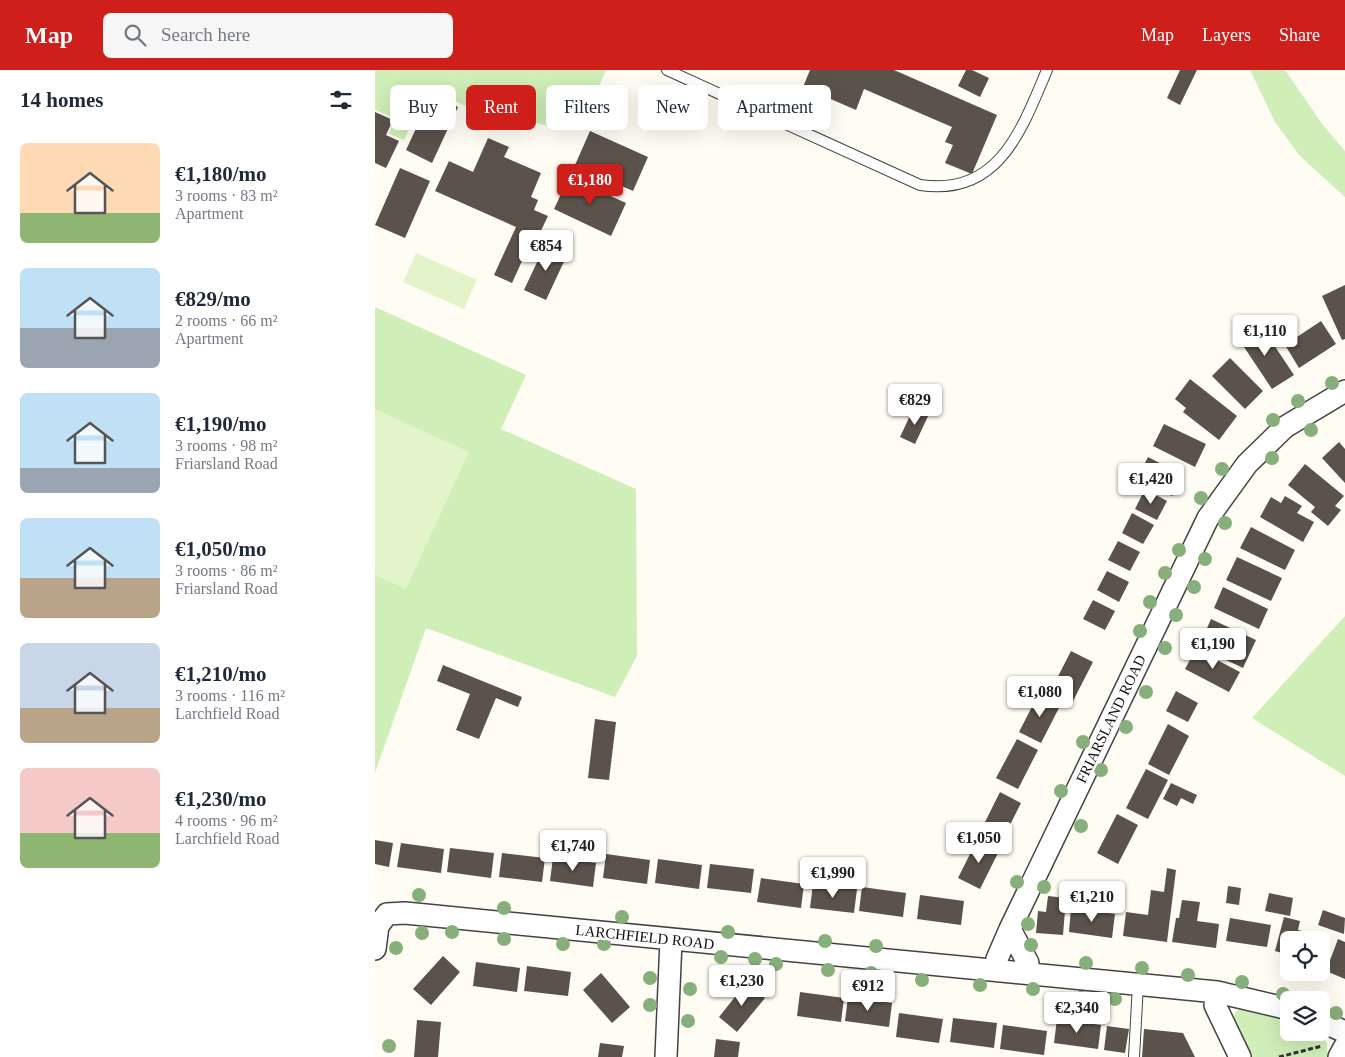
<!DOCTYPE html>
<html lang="en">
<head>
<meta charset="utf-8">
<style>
	body { margin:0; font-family:Georgia,serif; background:#f6f6f7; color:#1f2937; height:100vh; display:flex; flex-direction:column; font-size:19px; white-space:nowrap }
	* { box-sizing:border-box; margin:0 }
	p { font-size:16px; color:#747a83 }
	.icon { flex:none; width:28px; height:28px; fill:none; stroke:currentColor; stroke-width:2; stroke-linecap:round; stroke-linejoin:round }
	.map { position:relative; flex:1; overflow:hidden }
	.panel { display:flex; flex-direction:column; background:#fff; width:375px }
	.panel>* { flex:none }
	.top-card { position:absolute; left:15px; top:15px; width:475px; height:45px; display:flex; gap:10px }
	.buttons { position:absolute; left:905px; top:861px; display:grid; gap:10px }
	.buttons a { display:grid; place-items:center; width:50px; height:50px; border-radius:8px; background:#fff; box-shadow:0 5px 20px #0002; font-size:25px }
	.price { position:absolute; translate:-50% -42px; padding:0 11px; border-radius:5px; background:#fff; color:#222; font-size:16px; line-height:32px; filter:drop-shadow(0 1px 2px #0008) }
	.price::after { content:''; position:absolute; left:50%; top:30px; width:15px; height:11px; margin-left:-8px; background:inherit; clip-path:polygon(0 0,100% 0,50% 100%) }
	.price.selected { background:#ce1f1a; color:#fff }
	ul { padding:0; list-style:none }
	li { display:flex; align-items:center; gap:15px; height:125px; padding:0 20px }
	li span { display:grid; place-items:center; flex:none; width:140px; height:100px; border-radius:8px; color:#555 }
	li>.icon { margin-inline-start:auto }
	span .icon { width:60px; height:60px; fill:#fffc; stroke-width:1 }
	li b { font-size:21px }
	h2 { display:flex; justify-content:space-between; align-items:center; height:60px; padding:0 20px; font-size:21px }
	.chip { padding:0 18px; border-radius:8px; background:#fff; box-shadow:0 5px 20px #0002; font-size:18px; line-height:45px }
	.chip.selected { background:#ce1f1a; color:#fff }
	header { display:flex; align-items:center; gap:30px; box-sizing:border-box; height:70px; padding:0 25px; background:#ce1f1a; color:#fff }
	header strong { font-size:24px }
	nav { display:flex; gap:28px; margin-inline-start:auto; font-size:18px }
	.search { width:350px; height:45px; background:#f6f6f7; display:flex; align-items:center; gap:12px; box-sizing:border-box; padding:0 18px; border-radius:8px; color:#747a83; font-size:19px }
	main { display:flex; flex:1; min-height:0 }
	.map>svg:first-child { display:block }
</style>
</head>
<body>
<header>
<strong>Map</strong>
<div class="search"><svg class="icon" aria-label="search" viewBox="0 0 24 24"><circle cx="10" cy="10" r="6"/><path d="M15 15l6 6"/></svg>Search here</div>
<nav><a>Map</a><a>Layers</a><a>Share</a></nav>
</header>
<main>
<section class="panel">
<h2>14 homes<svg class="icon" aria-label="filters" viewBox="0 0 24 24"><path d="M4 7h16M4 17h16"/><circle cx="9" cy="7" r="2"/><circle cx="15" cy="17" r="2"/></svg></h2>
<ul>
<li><span style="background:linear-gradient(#ffd9b3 70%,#8fb573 0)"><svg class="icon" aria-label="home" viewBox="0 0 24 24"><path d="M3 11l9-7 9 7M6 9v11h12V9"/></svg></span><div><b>€1,180/mo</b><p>3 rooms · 83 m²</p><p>Apartment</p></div></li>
<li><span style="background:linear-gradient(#bfe0f5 60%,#9aa5b1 0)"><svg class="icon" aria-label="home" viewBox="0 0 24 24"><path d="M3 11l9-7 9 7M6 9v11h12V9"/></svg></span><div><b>€829/mo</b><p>2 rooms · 66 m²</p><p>Apartment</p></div></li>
<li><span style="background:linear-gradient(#bfe0f5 75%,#9aa5b1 0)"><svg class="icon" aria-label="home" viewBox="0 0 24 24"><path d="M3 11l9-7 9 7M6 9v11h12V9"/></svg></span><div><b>€1,190/mo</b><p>3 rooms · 98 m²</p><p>Friarsland Road</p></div></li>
<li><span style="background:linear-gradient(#bfe0f5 60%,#b9a48a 0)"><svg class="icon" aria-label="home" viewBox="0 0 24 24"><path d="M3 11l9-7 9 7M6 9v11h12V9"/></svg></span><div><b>€1,050/mo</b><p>3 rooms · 86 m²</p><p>Friarsland Road</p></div></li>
<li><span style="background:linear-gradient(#c9d6e8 65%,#b9a48a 0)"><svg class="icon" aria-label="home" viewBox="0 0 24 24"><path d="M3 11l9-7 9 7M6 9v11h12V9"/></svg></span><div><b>€1,210/mo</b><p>3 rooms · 116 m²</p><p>Larchfield Road</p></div></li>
<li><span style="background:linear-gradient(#f6c9c9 65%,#8fb573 0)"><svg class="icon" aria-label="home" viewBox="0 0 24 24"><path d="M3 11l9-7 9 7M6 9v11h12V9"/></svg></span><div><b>€1,230/mo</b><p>4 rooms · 96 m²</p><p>Larchfield Road</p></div></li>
</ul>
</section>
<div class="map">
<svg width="970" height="987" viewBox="0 0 970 987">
	<rect width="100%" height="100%" fill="#fffdf3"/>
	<!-- green -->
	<path fill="#d0eeb8" d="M 0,0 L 231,0 C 226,11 215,42 208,49 C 189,69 141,46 120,39 L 116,45 L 86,34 L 53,19 L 29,70 L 14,64 L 19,48 L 0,40 Z
		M 875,0 L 910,0 L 948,55 L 970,81 L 970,127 L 924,85 L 900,52 Z
		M 0,237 L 151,305 L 126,359 L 261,419 L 262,586 L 240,627 L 51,558 L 0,703 Z
		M 970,546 L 970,706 L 877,648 Z
		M 870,938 L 914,951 L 914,962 L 948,964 L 952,974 L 952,987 L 875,987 L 858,948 L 861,941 Z"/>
	<!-- pitch -->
	<path fill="#e3f4ca" d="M 41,183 L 102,210 L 89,239 L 28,212 Z
		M 0,339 L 94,382 L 31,519 L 0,505 Z"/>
	<!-- building -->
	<path fill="#5a524b" d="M 435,0 L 519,0 L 622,45 L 597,104 L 570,93 L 578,75 L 570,72 L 577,57 L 489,19 L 481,40 L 428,17 Z
		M 591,0 L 597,0 L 614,8 L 605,27 L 583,16 Z
		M 805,0 L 822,0 L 805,35 L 792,28 Z
		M 57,24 L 83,37 L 57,93 L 31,80 Z
		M 0,42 L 18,50 L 11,65 L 24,71 L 11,98 L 0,93 Z
		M 215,61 L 273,87 L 258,121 L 200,95 Z
		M 113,68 L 134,77 L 129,87 L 166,103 L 156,127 L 163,130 L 159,140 L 173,146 L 163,167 L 159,165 L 137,213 L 119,205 L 141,157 L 60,121 L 74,91 L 98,102 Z
		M 25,98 L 55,111 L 30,168 L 0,155 Z
		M 194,107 L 251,133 L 236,166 L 179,139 Z
		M 171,173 L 193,183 L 171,230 L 149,220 Z
		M 970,215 L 970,269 L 967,270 L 947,226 Z
		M 946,251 L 961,274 L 924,298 L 910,275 Z
		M 875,255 L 884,268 L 891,263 L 919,305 L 897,319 L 861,265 Z
		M 855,288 L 888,321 L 870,339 L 837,306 Z
		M 815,309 L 862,346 L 844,370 L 808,342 L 811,338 L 800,329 Z
		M 539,337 L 554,344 L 540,374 L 525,367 Z
		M 789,354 L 831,374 L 820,397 L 778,376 Z
		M 964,372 L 970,379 L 970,413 L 947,388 Z
		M 773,387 L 808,405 L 797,426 L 762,409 Z
		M 930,394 L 969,426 L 960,436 L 966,440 L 953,456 L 936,442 L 940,437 L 913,415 Z
		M 770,419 L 792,431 L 782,450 L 760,439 Z
		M 910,426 L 927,436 L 922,443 L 939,452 L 928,472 L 885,447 L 896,427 L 906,433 Z
		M 757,443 L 779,455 L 768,474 L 747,463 Z
		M 876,457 L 920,480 L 910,500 L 865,478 Z
		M 743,471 L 765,482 L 755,501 L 733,490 Z
		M 862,487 L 907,508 L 896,531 L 851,510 Z
		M 732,501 L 754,512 L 744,532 L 722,520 Z
		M 848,517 L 893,539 L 884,559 L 839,538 Z
		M 718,530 L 740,541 L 730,560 L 708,549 Z
		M 836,549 L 881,570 L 868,598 L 851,590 L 854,584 L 826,572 Z
		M 821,579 L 865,602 L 854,622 L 810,599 Z
		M 696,581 L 718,592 L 698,631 L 676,620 Z
		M 68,595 L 147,627 L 143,637 L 121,628 L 104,669 L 81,660 L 95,624 L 62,611 Z
		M 801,621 L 823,633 L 813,652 L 791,641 Z
		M 664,623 L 686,634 L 666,673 L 644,662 Z
		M 220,649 L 241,652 L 234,710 L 213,708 Z
		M 793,654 L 814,666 L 794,705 L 773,694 Z
		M 642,669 L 663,680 L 643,719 L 621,708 Z
		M 771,699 L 793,710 L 773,749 L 751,738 Z
		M 796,713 L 822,725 L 818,734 L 806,728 L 802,736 L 788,729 Z
		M 625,722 L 646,733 L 626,773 L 605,762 Z
		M 742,744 L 763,755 L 743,794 L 722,783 Z
		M 603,768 L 625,779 L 605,819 L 583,808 Z
		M 0,770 L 18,773 L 14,797 L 0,794 Z
		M 26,773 L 69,779 L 66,803 L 22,797 Z
		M 75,778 L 119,783 L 116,808 L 72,802 Z
		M 127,783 L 170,788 L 167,812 L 124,807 Z
		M 231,784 L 275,790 L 272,814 L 228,808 Z
		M 178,787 L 221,793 L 218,817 L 175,811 Z
		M 283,789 L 327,795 L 324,819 L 280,813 Z
		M 335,794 L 379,799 L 376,823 L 332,818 Z
		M 792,798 L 801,800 L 792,872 L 748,866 L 751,842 L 773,845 L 776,820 L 789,822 Z
		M 386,808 L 429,814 L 426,838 L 382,832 Z
		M 438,814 L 482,819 L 479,843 L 435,838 Z
		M 853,816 L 866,818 L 864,835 L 851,833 Z
		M 487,817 L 531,823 L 528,847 L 484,841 Z
		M 894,823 L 918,828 L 915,846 L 890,841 Z
		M 545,825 L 589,831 L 586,855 L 542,849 Z
		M 673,826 L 691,828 L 688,865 L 661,863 L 663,841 L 671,842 Z
		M 807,830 L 825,832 L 822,851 L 844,854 L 841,878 L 797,872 L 801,848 L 804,848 Z
		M 696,838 L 740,844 L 737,868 L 694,862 Z
		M 948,840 L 970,848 L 969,864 L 943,855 Z
		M 909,847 L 925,851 L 923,860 L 952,867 L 947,888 L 946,870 L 914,870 L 914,885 L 900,881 Z
		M 855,848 L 896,855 L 892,877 L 851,871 Z
		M 963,869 L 970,872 L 970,909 L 951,901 Z
		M 68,886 L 85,902 L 56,935 L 38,919 Z
		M 101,892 L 145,898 L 142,922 L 98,916 Z
		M 152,896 L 196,902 L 193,926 L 149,921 Z
		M 226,903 L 255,937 L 237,953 L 208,920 Z
		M 371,913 L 390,928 L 362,962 L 344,947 Z
		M 425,922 L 469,928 L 466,952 L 422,946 Z
		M 473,927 L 517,933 L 514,957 L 470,951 Z
		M 524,943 L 568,949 L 564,973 L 521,967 Z
		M 578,948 L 622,953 L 619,978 L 575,972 Z
		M 682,949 L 726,955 L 723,979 L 679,973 Z
		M 42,950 L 66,952 L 63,987 L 39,987 Z
		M 628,955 L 672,961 L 669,985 L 625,979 Z
		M 732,956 L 754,959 L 750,983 L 729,980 Z
		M 769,959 L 808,963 L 820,987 L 767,987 Z
		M 341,969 L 365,972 L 363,987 L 339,987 Z
		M 225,973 L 249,976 L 247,987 L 223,987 Z"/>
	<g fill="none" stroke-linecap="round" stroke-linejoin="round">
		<defs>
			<path id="service" d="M 292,0 L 545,115 C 624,127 647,59 672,0
				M 759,987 L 763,914"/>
			<path id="minor" d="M 635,859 L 653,893 L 652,903
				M 0,879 L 3,856 L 12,844 L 30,843 L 842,922 L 914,939
				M 620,900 L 622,889 L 635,859 L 833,448 L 872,394 L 910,357 L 970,321
				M 842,922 L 840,935 L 865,987
				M 946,951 L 970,962
				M 291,987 L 296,870
				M 964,987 L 970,976"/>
		</defs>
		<!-- service casing -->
		<use href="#service" stroke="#434343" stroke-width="12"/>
		<!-- minor casing -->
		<use href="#minor" stroke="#434343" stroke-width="24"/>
		<!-- path -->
		<path stroke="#323232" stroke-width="3" stroke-dasharray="5 2.5" stroke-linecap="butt" d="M 904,987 L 947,976"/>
		<!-- service -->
		<use href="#service" stroke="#fff" stroke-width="10"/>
		<!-- minor -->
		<use href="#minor" stroke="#fff" stroke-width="21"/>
	</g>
	<!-- trees -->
	<g fill="#87af7b">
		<circle cx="957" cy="313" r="7"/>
		<circle cx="923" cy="331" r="7"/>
		<circle cx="898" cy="350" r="7"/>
		<circle cx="936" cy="360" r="7"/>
		<circle cx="897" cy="388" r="7"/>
		<circle cx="847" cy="399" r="7"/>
		<circle cx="826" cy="428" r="7"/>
		<circle cx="850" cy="453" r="7"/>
		<circle cx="804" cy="480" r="7"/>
		<circle cx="830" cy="489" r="7"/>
		<circle cx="790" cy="503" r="7"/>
		<circle cx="819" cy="517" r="7"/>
		<circle cx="775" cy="532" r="7"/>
		<circle cx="801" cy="545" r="7"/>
		<circle cx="765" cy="561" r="7"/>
		<circle cx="790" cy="578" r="7"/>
		<circle cx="771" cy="622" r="7"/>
		<circle cx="751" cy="657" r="7"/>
		<circle cx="708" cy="672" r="7"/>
		<circle cx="726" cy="700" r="7"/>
		<circle cx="686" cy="721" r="7"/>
		<circle cx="706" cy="756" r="7"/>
		<circle cx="642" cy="812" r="7"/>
		<circle cx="669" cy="817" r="7"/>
		<circle cx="44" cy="825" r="7"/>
		<circle cx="129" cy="838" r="7"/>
		<circle cx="247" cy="847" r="7"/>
		<circle cx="653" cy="854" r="7"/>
		<circle cx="77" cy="862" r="7"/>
		<circle cx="353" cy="862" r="7"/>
		<circle cx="47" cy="863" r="7"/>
		<circle cx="129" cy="869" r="7"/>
		<circle cx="450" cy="871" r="7"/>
		<circle cx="188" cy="874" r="7"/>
		<circle cx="229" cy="874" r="7"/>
		<circle cx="656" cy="875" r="7"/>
		<circle cx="501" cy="876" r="7"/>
		<circle cx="21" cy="878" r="7"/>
		<circle cx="346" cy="887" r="7"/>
		<circle cx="380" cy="889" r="7"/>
		<circle cx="711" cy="893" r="7"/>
		<circle cx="401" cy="894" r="7"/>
		<circle cx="767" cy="898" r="7"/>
		<circle cx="453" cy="900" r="7"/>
		<circle cx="496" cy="903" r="7"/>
		<circle cx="813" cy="905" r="7"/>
		<circle cx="275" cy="908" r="7"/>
		<circle cx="547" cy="910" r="7"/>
		<circle cx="867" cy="912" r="7"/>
		<circle cx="605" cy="915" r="7"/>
		<circle cx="315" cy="919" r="7"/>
		<circle cx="658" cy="919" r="7"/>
		<circle cx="908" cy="924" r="7"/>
		<circle cx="706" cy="928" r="7"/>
		<circle cx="740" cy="929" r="7"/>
		<circle cx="275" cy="935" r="7"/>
		<circle cx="961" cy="943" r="7"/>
		<circle cx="313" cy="951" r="7"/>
		<circle cx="14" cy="976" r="7"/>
	</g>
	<g text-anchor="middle" stroke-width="5" stroke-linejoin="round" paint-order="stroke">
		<!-- street labels -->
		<g font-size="15" fill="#101010" stroke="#fff">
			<text transform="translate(736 649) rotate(-64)" y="5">FRIARSLAND ROAD</text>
			<text transform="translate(270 867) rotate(6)" y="5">LARCHFIELD ROAD</text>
		</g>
	</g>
</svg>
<div class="buttons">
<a><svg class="icon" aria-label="locate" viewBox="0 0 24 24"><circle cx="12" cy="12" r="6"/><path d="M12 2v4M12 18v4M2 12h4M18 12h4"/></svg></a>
<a><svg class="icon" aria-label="layers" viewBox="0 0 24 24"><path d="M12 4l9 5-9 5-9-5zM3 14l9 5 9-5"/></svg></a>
</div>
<b class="price selected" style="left:215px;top:136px">€1,180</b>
<b class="price" style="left:171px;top:202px">€854</b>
<b class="price" style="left:890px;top:287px">€1,110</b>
<b class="price" style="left:540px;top:356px">€829</b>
<b class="price" style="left:776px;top:435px">€1,420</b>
<b class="price" style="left:838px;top:600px">€1,190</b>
<b class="price" style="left:665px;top:648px">€1,080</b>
<b class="price" style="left:604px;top:794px">€1,050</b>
<b class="price" style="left:198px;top:802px">€1,740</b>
<b class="price" style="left:458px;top:829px">€1,990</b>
<b class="price" style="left:717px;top:853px">€1,210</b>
<b class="price" style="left:367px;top:937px">€1,230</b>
<b class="price" style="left:493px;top:942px">€912</b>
<b class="price" style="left:702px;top:964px">€2,340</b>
<div class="top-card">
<a class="chip">Buy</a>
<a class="chip selected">Rent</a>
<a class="chip">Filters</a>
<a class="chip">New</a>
<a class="chip">Apartment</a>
</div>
</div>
</main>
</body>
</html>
